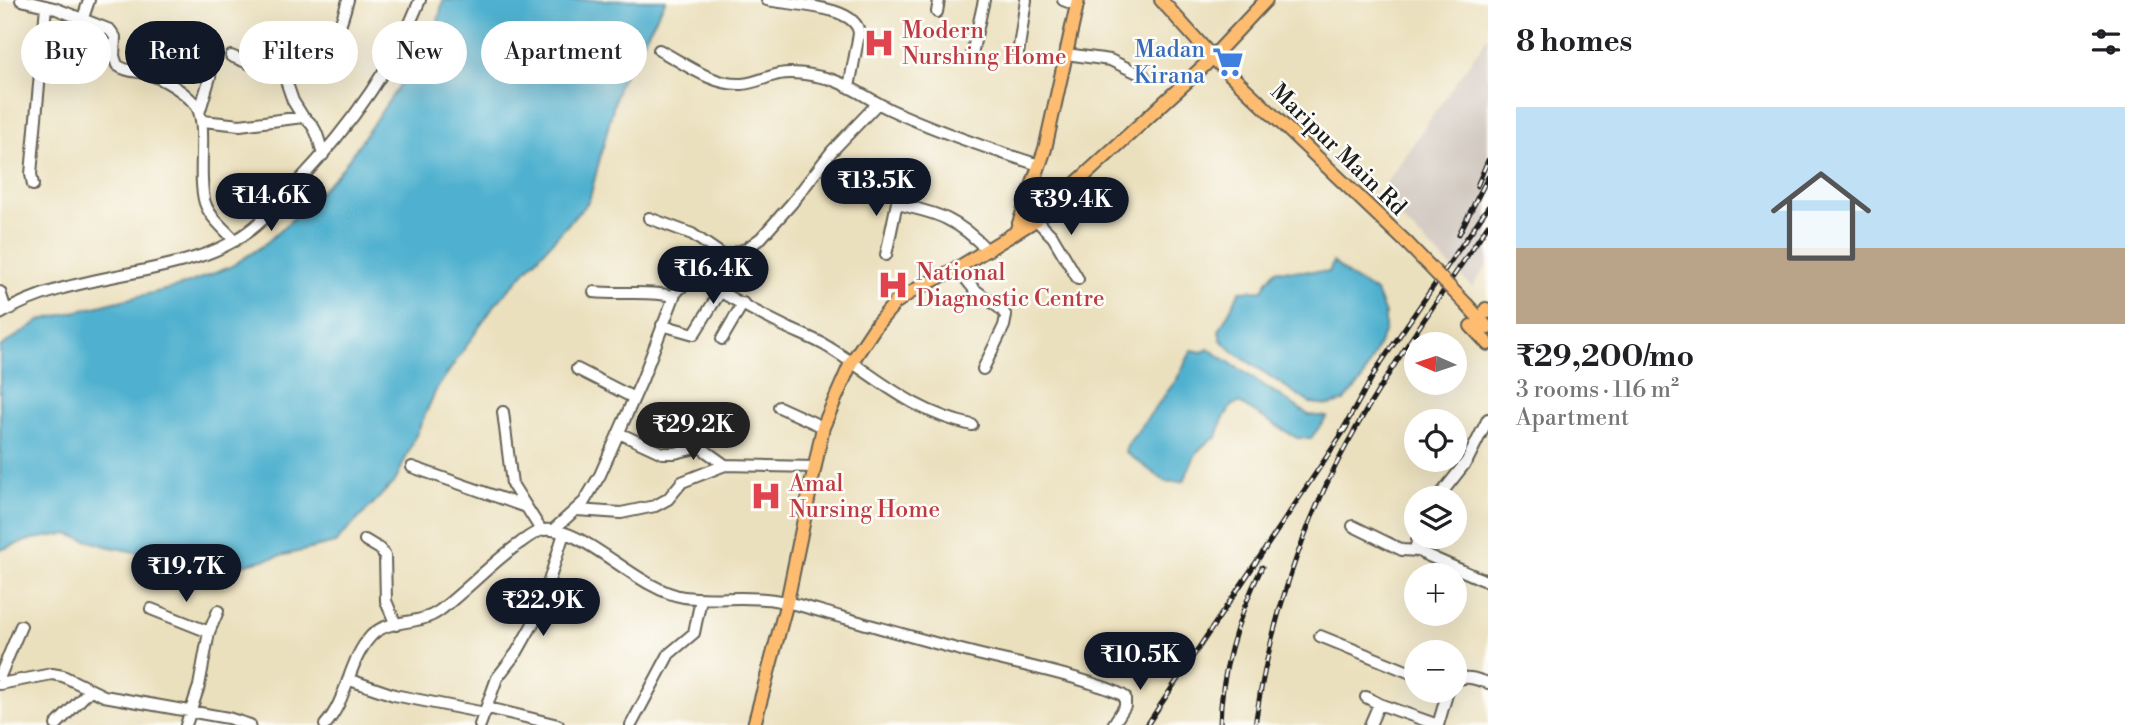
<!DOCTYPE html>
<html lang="en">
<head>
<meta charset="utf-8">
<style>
	body { margin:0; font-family:"Libre Bodoni",serif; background:#f6f6f6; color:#202124; height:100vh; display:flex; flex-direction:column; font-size:26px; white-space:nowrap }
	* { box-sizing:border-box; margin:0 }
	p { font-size:23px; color:#757577 }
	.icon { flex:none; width:38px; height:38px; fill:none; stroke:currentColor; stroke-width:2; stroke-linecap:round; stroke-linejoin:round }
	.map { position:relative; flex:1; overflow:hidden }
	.panel { display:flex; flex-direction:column; background:#fff; width:665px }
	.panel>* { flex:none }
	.banner { position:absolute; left:21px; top:21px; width:665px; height:63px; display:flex; gap:14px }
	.needle { width:46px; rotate:273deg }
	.buttons { position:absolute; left:1404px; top:332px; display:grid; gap:14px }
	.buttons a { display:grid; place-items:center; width:63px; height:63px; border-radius:50%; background:#fff; box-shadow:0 7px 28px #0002; font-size:35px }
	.price { position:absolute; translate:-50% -60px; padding:0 16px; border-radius:24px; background:#111827; color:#fff; font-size:23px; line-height:46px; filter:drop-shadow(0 2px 4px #0008) }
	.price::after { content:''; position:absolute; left:50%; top:42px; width:21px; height:16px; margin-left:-10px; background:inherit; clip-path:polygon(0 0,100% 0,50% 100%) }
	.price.current { background:#222; color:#fff }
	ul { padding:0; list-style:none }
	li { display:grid; align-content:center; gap:14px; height:371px; padding:0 28px }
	li span { display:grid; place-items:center; height:217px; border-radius:0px; color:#555 }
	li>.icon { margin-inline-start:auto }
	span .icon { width:126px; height:126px; fill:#fffc; stroke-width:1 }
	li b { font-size:30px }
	h2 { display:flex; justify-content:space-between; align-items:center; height:84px; padding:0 28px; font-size:30px }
	.tag { padding:0 24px; border-radius:32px; background:#fff; box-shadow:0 7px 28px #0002; font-size:24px; line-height:63px }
	.tag.current { background:#111827; color:#fff }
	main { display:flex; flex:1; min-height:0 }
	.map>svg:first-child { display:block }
</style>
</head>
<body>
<main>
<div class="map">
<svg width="1488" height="725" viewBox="0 0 1488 725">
	<rect width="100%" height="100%" fill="#fdfcf7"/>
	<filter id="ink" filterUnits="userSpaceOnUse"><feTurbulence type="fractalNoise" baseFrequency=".0143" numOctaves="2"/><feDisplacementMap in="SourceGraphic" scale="14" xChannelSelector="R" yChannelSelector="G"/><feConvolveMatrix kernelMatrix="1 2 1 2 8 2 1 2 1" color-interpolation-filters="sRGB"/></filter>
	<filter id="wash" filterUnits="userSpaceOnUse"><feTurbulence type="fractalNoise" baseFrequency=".00686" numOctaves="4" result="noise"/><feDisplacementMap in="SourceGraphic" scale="28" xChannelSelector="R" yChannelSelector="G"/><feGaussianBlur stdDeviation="1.57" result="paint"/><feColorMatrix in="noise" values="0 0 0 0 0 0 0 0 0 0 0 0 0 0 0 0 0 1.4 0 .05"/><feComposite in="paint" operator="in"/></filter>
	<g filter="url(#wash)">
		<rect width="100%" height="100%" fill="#ebe0bd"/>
		<!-- industrial -->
		<path fill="#ccc2b9" d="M 1488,36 L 1488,264 L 1472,287 L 1377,196 Z"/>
		<!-- water -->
		<path fill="#50b1cf" stroke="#366676" stroke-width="2" d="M 443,0 L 666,0 L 619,84 L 589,201 L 494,306 L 436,390 L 396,480 L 335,543 L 221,570 L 106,546 L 67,534 L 32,539 L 0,550 L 0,347 L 41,320 L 181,286 L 230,267 L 264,245 L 298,214 L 341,170 L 399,86 L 437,26 Z
			M 1333,262 L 1352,278 L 1376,292 L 1385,314 L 1385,331 L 1361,382 L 1344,401 L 1330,405 L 1310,403 L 1235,353 L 1221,340 L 1219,331 L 1240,291 L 1263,290 L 1267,281 L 1276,270 L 1329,272 Z
			M 1209,349 L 1309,415 L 1327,417 L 1311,438 L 1297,438 L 1239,403 L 1232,405 L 1222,421 L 1217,437 C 1195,447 1193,460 1184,481 L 1166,482 L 1125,452 L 1128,444 L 1177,379 L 1192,350 L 1202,352 Z"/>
	</g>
	<g filter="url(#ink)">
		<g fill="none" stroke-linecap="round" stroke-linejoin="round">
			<defs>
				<path id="minor" d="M 21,0 L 54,8 L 110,30 L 115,37 L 114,56 L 117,65 C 126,72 138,71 148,74 C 164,79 182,90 194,103 C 210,119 196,174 205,203 C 210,218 225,229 235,241
					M 767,0 C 790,5 858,5 859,34 L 849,87
					M 1063,0 L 1076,5
					M 937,12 L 939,0
					M 83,18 L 89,0
					M 659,50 C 684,63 713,86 742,84 C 755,83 766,77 779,74 C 794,71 811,75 826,78 C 849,84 868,99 889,109 C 936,131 989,149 1039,165
					M 972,54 L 984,0
					M 1018,54 L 1026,0
					M 1066,54 L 1110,60 L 1144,76
					M 231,56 L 285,78 L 293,101 L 303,117
					M 289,61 C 334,59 336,38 348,0
					M 153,75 C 156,68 158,60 163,54 C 176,40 201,49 212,60 L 210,77 L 200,110
					M 203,121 L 240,125 L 303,117 C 317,125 319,141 323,155
					M 33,185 L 31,174 L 46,6
					M 897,204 C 938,213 958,219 988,251
					M 649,218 L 692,234 L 724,256
					M 1036,220 L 1053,237 L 1078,279
					M 886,255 L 900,188
					M 957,268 L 974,289 L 1002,310 L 1006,316 L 1004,326 L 983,369
					M 699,279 C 727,296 755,312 784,326 C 796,332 810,337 823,344 C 876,375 908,411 972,425
					M 0,292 L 6,310
					M 594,292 C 621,295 647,290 674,296
					M 0,314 C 59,279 130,278 194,258 C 211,253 227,246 242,236 C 263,222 279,203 296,184 C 347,130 392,70 420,0
					M 662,325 L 694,334 L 720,292
					M 722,339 L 743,303
					M 577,369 L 634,398
					M 779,407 L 823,427
					M 503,412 L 512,484 L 541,530
					M 619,433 L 662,453 L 675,453 L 700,447 L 725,465
					M 412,467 L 526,507
					M 1437,499 L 1467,461 L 1488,419
					M 577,510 L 621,513 L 655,506 L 668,499 L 682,482 L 725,465 L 815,467
					M 1353,526 L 1402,550 L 1419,551
					M 553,530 L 584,502 L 600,475 L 642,380 L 675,294 L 681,287 L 704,277 L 724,256 L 746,249 L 761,238 L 792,203 L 832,151 L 878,103
					M 1418,537 L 1416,546 L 1422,553 L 1488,582
					M 365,540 L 380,549 L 385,556 L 386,601 L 396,625
					M 151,609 L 209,632
					M 1320,636 L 1416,675
					M 0,676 L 21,626
					M 350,680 L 394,695 L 485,713
					M 1454,682 C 1464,674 1477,679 1488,683
					M 0,684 L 52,674 L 63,676 L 104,696 L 228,718 L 250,725
					M 1366,697 L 1379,704 L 1438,725 L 1448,691
					M 488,708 L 558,725
					M 56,725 L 90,690
					M 186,725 L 199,686 L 209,632 L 218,611
					M 325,725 C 348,699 348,661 371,636 C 388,618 419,626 439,611 C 467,590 491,563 520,543 C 527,538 534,532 543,530 C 582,524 638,591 684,597 C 714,601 744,595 774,600 C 796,603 819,611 841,617 C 885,629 929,642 973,653 C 1013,663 1052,670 1091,683 C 1102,687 1116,690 1125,697 L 1125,706 L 1113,725
					M 480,725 L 497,678 L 517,652 L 539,613 L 564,533
					M 631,725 L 669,654 L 694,633 L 701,599
					M 1370,725 L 1379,704"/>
				<path id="major" d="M 1161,0 L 1213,58 L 1406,242
					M 1016,232 L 1045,149 L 1078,0
					M 1467,305 L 1488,328
					M 1486,309 L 1488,312
					M 1471,326 L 1488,344
					M 754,725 L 787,602 L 823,427 L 851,363 L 877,324 L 895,303 L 911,292 L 959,267 L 1036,220 L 1206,64 L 1266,0"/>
			</defs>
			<!-- minor casing -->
			<use href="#minor" stroke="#646154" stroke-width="14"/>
			<!-- major casing -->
			<use href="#major" stroke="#646154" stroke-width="16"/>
			<!-- minor -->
			<use href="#minor" stroke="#fff" stroke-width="10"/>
			<!-- major -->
			<use href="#major" stroke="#fdbc70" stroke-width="12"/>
			<defs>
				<path id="rail" d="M 1477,186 L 1488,160
					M 1459,234 L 1488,177
					M 1341,433 L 1378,367 L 1488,207
					M 1147,725 L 1348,425
					M 1220,725 C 1221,670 1238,616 1262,567
					M 1255,725 C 1269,628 1300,530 1347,444 C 1389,368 1440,297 1488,225"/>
			</defs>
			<!-- rail casing -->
			<use href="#rail" stroke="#1c1c1c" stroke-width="5"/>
			<!-- rail -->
			<use href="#rail" stroke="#fdfcf7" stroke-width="2.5" stroke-dasharray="8" stroke-linecap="butt"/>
			<defs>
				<path id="major-bridge" d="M 1406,242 L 1467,305"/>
			</defs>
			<!-- major-bridge casing -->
			<use href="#major-bridge" stroke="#646154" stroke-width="16" stroke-linecap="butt"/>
			<!-- major-bridge -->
			<use href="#major-bridge" stroke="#fdbc70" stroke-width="12"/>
		</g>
	</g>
	<!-- icons -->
	<defs>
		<symbol id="hospital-bare" viewBox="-9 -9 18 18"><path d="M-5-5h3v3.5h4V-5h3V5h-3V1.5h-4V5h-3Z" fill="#e0444e" stroke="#fdfcf7" stroke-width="2.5" paint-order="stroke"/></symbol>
		<symbol id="supermarket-bare" viewBox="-9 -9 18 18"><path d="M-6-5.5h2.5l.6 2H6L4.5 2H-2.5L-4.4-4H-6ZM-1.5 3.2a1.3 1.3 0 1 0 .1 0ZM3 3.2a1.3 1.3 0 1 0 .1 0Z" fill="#3f7fe0" stroke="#fdfcf7" stroke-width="2.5" paint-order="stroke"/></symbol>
	</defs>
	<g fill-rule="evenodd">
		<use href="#hospital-bare" x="857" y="21" width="44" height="44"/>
		<use href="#supermarket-bare" x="1206" y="40" width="44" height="44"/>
		<use href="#hospital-bare" x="871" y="263" width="44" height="44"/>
		<use href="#hospital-bare" x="744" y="474" width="44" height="44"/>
	</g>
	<g text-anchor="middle" stroke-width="5" stroke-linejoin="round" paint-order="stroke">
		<!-- health labels -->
		<g font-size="23" fill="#be3a42" stroke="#fdfcf7" text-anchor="start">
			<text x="902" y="38">Modern<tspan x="902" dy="26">Nurshing Home</tspan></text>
			<text x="916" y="280">National<tspan x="916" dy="26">Diagnostic Centre</tspan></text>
			<text x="789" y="491">Amal<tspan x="789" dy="26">Nursing Home</tspan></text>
		</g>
		<!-- shop labels -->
		<g font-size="23" fill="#366cbe" stroke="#fdfcf7" text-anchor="end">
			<text x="1205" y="57">Madan<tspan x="1205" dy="26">Kirana</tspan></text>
		</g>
		<!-- street labels -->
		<g font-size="23" fill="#1c1c1c" stroke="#fdfcf7">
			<text transform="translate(1339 149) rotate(44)" y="8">Maripur Main Rd</text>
		</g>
	</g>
</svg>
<div class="buttons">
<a><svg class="needle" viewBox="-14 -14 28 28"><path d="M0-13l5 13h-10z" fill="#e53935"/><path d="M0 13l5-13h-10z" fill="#757577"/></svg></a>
<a><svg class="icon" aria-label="locate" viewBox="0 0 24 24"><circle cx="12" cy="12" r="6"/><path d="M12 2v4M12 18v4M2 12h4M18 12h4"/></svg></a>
<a><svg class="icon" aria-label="layers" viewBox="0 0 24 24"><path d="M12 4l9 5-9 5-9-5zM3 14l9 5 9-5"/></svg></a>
<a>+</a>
<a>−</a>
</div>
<b class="price" style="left:876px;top:218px">₹13.5K</b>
<b class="price" style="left:271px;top:233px">₹14.6K</b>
<b class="price" style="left:1071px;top:237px">₹39.4K</b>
<b class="price" style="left:713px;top:306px">₹16.4K</b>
<b class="price current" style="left:693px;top:462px">₹29.2K</b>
<b class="price" style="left:186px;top:604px">₹19.7K</b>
<b class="price" style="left:543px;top:638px">₹22.9K</b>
<b class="price" style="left:1140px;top:692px">₹10.5K</b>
<div class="banner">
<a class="tag">Buy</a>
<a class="tag current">Rent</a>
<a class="tag">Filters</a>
<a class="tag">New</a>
<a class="tag">Apartment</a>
</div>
</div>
<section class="panel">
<h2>8 homes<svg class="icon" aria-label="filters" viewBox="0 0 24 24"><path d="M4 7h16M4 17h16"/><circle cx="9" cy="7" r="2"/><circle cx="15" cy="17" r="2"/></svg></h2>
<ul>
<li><span style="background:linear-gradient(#bfe0f5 65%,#b9a48a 0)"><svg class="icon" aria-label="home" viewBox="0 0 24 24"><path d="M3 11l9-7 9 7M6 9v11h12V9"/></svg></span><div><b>₹29,200/mo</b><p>3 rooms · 116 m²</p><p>Apartment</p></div></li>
</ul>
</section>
</main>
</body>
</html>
